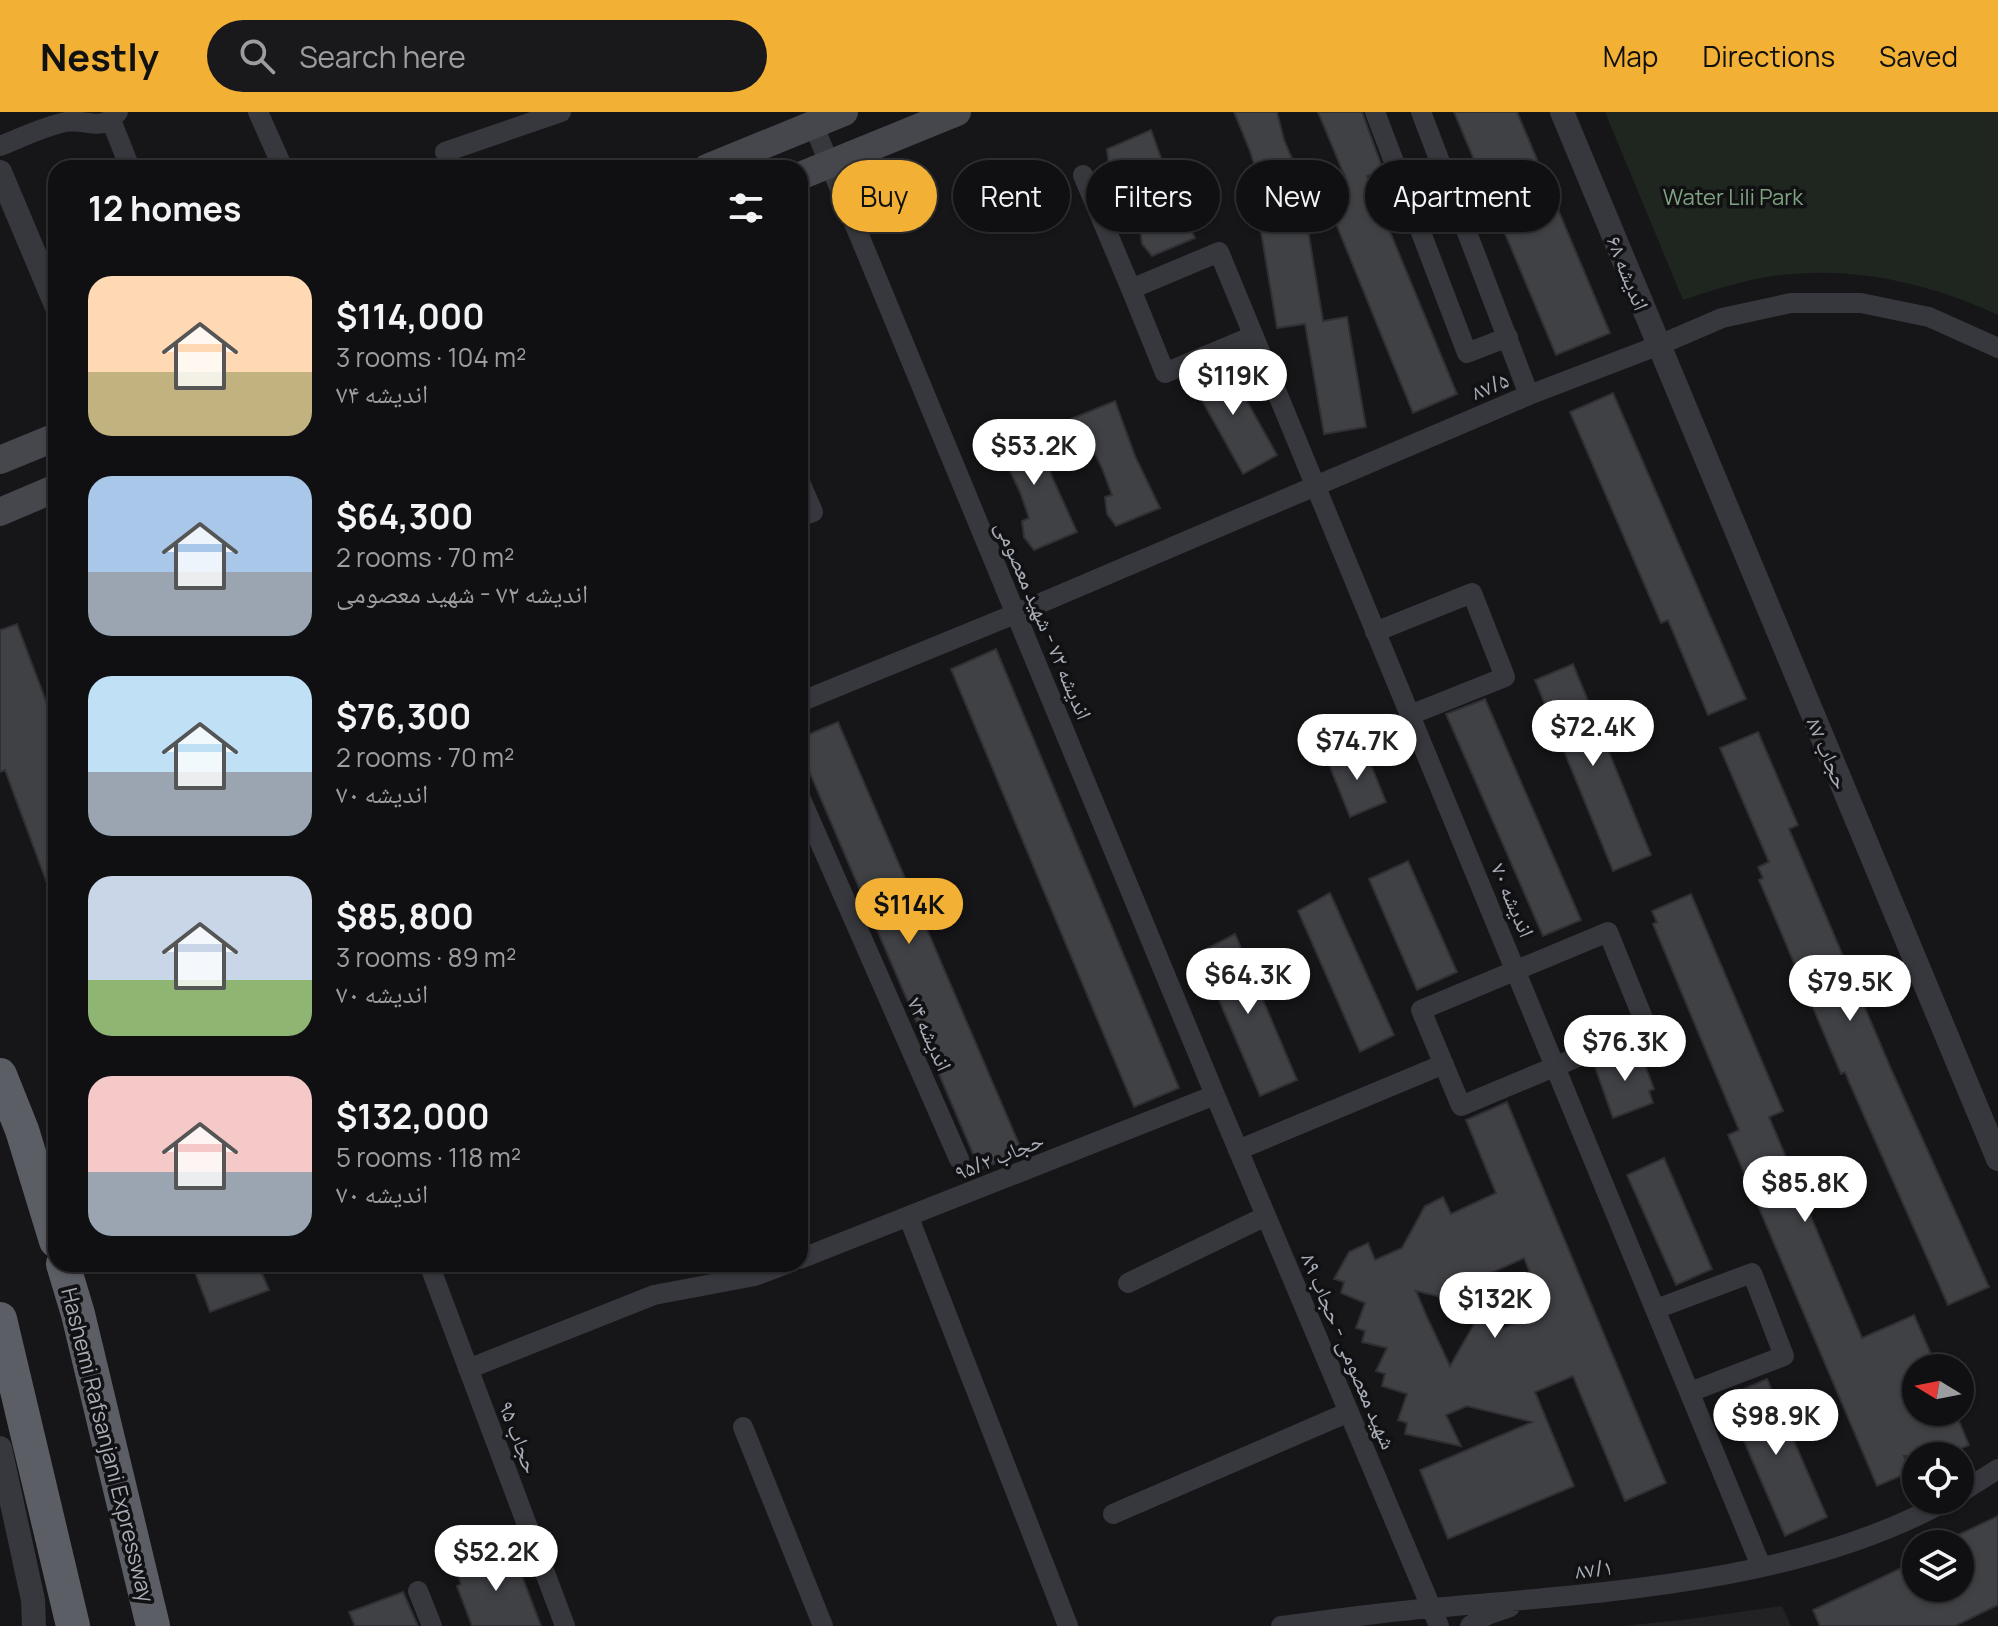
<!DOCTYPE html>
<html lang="en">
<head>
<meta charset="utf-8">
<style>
	body { margin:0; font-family:Manrope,"Noto Naskh Arabic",sans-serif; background:#19191b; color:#f1f3f6; height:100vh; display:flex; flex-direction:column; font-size:30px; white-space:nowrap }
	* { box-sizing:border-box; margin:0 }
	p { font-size:26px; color:#9c9d9f }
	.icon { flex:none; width:44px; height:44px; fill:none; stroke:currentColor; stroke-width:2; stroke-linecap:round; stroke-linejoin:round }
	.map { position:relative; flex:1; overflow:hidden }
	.sheet { position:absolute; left:48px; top:48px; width:760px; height:1112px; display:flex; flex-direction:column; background:#101012; border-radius:24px; box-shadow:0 2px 6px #0004,0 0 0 2px #303032 }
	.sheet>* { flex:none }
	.guide { position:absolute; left:832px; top:48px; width:760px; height:72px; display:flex; gap:16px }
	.needle { width:52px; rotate:280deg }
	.controls { position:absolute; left:1902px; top:1242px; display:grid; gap:16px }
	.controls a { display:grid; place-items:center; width:72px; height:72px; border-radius:50%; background:#101012; box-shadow:0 2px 6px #0004,0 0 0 2px #303032; font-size:40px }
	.price { position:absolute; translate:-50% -68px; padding:0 18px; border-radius:28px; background:#fff; color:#222; font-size:26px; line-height:52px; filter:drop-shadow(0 2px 4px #0008) }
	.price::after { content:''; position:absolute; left:50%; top:48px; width:24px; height:18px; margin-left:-12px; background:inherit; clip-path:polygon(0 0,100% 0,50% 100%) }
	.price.active { background:#f2b134; color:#111 }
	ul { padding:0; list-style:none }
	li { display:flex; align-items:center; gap:24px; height:200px; padding:0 40px }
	li span { display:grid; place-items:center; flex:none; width:224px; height:160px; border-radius:24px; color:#555 }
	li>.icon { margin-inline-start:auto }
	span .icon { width:96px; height:96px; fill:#fffc; stroke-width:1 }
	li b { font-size:34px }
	h2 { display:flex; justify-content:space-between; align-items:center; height:96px; padding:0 40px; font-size:34px }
	.chip { padding:0 28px; border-radius:36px; background:#101012; box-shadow:0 2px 6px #0004,0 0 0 2px #303032; font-size:28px; line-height:72px }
	.chip.active { background:#f2b134; color:#111 }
	header { display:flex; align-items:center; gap:48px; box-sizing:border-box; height:112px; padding:0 40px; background:#f2b134; color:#111 }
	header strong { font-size:38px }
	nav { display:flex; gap:44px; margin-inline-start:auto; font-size:28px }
	.search { width:560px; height:72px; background:#19191b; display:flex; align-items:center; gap:20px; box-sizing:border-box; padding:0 28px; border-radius:44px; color:#9c9d9f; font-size:30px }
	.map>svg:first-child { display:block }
</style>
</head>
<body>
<header>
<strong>Nestly</strong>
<div class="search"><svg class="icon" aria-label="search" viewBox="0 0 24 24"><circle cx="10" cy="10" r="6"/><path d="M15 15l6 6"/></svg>Search here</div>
<nav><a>Map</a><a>Directions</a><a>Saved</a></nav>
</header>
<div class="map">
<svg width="1998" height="1514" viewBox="0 0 1998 1514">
	<rect width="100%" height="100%" fill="#161618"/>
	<!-- built -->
	<path fill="#222225" d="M 1782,1494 L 1791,1514 L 1623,1514 L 1690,1507 Z"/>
	<!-- green -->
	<path fill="#1e261f" d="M 1605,0 L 1998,0 L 1998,203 C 1921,167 1832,149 1747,169 C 1726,174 1704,181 1683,188 Z"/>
	<!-- building -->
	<path fill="#404145" stroke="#303034" stroke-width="2" fill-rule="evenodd" d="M 1234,0 L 1277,0 L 1284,28 L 1299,63 L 1323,209 L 1347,205 L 1366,315 L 1324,322 L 1305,212 L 1277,216 L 1256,90 L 1252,84 L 1251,68 L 1258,65 L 1250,39 Z
		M 1318,0 L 1362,0 L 1383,58 L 1367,64 L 1457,282 L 1413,301 L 1324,82 L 1348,72 Z
		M 1454,0 L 1517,0 L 1610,221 L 1556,243 Z
		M 1151,18 L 1171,74 L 1195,126 L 1152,144 L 1142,132 L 1140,115 L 1147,112 L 1138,86 L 1126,61 L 1119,65 L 1109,54 L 1107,37 Z
		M 1225,250 L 1277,343 L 1243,362 L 1189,265 Z
		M 1613,281 L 1746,587 L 1708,603 L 1668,508 L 1661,511 L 1570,300 Z
		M 1115,289 L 1135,344 L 1160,396 L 1116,414 L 1107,402 L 1105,385 L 1112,383 L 1102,356 L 1090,332 L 1083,335 L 1073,324 L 1071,307 Z
		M 1033,312 L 1053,367 L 1077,420 L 1034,438 L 1024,425 L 1022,409 L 1029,406 L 1020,380 L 1008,355 L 1001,358 L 991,348 L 989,330 Z
		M 17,512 L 56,616 L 54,790 L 5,658 L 0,660 L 0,518 Z
		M 996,537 L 1179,976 L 1134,995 L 951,557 Z
		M 1573,552 L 1651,743 L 1613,759 L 1535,568 Z
		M 1485,587 L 1581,808 L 1543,824 L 1446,602 Z
		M 838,610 L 1022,1039 L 980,1058 L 800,638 L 800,626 Z
		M 1758,620 L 1798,713 L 1789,717 L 1891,957 L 1989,1175 L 1948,1193 L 1850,972 L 1845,960 L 1841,962 L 1759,768 L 1763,766 L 1758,755 L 1769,750 L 1720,636 Z
		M 1364,636 L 1386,690 L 1350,705 L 1328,650 Z
		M 1408,749 L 1457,860 L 1417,878 L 1369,767 Z
		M 1330,781 L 1394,923 L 1360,940 L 1298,799 Z
		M 1691,782 L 1783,999 L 1769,1005 L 1862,1226 L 1914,1203 L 1937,1256 L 1916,1256 L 1916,1300 L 1955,1300 L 1969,1333 L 1944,1344 L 1904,1344 L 1910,1360 L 1877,1374 L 1728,1023 L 1739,1018 L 1653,812 L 1657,810 L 1652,799 Z
		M 1235,822 L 1297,968 L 1260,984 L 1199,841 Z
		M 1634,936 L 1637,947 L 1642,945 L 1654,977 L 1649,979 L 1653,991 L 1613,1006 L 1594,952 Z
		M 1507,990 L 1666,1371 L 1625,1389 L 1573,1264 L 1535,1280 L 1574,1374 L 1448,1427 L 1420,1358 L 1532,1310 L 1467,1294 L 1446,1303 L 1461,1334 L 1405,1322 L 1407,1311 L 1398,1308 L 1407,1282 L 1382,1274 L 1385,1262 L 1376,1259 L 1387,1236 L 1362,1230 L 1365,1219 L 1356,1216 L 1365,1191 L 1341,1181 L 1344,1170 L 1334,1167 L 1349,1140 L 1368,1131 L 1375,1148 L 1402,1136 L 1425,1094 L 1443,1085 L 1451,1102 L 1496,1081 L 1466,1008 ZM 1524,1146 L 1545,1198 L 1502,1217 L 1480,1166 ZM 1416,1179 L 1484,1195 L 1450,1254 L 1426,1203 Z
		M 1664,1046 L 1712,1157 L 1676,1173 L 1627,1063 Z
		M 192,1152 L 258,1152 L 269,1178 L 210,1200 Z
		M 1767,1267 L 1827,1405 L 1785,1424 L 1725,1285 Z
		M 1998,1404 L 1998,1493 L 1955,1514 L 1820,1514 L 1813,1498 L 1916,1449 L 1916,1476 L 1960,1476 L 1960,1432 L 1939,1432 Z
		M 509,1438 L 514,1452 L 517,1451 L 541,1514 L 472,1514 L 457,1474 L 461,1472 L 456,1458 Z
		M 403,1480 L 418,1514 L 355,1514 L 349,1500 Z"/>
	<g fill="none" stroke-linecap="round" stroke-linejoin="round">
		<!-- minor -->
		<path stroke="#37383d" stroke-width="20" d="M 258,0 L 283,56
			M 1375,0 L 1467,241 L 1508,225
			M 1421,0 L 1529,283
			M 111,8 L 130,56
			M 813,12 L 1215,983 L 1439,1514
			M 0,34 C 21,26 44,14 66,10 C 88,6 100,22 118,0
			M 445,40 L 561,0
			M 1083,63 L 1131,177
			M 1253,224 L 1165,261 L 1131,177 L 1219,140 L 1761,1454
			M 800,370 L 813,400 L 800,405
			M 1375,520 L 1472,481 L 1505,565 L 1410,603
			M 800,590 L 1015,502 L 1529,283 L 1657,234 L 1722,206 L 1791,191 L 1861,191 L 1929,205 L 1998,236
			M 800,685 L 959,1047
			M 1608,820 L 1647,916 L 1461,994 L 1421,898 Z
			M 1238,1038 L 1444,952
			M 909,1106 L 1068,1514
			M 800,1147 L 1215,983
			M 429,1152 L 565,1514
			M 1128,1171 L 1266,1104
			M 1656,1197 L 1752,1161 L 1784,1244 L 1690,1280
			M 468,1257 L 654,1183 L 755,1164 L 787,1152
			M 743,1315 L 823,1514
			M 1960,1381 L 1998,1357
			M 1113,1402 L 1349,1300
			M 418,1479 L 432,1514
			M 1281,1514 C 1335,1507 1390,1499 1444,1495 C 1608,1480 1802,1470 1948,1388
			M 1470,1514 L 1487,1503 L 1510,1495"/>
		<!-- tertiary -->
		<path stroke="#37383d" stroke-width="24" d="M 1562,0 L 1998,1047
			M 0,60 L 56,193
			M 0,1336 L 33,1488 L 34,1514"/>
		<!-- secondary -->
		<path stroke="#45474d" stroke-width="28" d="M 707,56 L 844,0
			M 800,64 L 957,0
			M 0,348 L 56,325
			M 0,400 L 56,376"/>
		<!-- trunk -->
		<path stroke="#5b5e65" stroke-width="34" d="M 0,963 L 22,1018 L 56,1129
			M 63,1152 L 78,1202 L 153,1514
			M 0,1207 L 73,1514"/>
	</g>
	<g text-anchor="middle" stroke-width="7" stroke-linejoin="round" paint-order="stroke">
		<!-- park labels -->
		<g font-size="22" fill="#7fa381" stroke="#111113">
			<text x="1733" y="93">Water Lili Park</text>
		</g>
		<!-- street labels -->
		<g font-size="22" fill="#a8adb8" stroke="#111113">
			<text transform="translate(1628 161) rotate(68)" y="8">اندیشه ۶۸</text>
			<text transform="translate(1490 274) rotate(-23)" y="8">۸۷/۵</text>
			<text transform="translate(1044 508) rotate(67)" y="8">اندیشه ۷۲ - شهید معصومی</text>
			<text transform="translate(1828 641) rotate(67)" y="8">حجاب ۸۷</text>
			<text transform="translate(1513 788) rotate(67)" y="8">اندیشه ۷۰</text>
			<text transform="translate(930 922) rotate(66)" y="8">اندیشه ۷۴</text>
			<text transform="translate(999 1044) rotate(-22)" y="8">حجاب ۹۵/۲</text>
			<text transform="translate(1349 1239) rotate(67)" y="8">شهید معصومی - حجاب ۸۹</text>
			<text transform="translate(519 1325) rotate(69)" y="8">حجاب ۹۵</text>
			<text transform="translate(108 1333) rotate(76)" y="8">Hashemi Rafsanjani Expressway</text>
			<text transform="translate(1594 1457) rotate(-7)" y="8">۸۷/۱</text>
		</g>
	</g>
</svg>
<div class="controls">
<a><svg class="needle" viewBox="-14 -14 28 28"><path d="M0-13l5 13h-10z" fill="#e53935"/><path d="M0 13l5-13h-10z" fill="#9c9d9f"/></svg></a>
<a><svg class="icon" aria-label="locate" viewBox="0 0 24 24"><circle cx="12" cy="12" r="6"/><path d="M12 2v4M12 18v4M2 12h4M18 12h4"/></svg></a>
<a><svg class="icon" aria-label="layers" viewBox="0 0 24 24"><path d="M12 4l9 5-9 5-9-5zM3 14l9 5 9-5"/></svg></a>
</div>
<b class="price" style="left:1233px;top:305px">$119K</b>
<b class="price" style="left:1034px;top:375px">$53.2K</b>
<b class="price" style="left:1593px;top:656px">$72.4K</b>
<b class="price" style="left:1357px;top:670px">$74.7K</b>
<b class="price active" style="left:909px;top:834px">$114K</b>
<b class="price" style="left:1248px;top:904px">$64.3K</b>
<b class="price" style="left:1850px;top:911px">$79.5K</b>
<b class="price" style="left:1625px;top:971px">$76.3K</b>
<b class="price" style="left:1805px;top:1112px">$85.8K</b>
<b class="price" style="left:1495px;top:1228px">$132K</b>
<b class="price" style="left:1776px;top:1345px">$98.9K</b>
<b class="price" style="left:496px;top:1481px">$52.2K</b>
<div class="guide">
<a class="chip active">Buy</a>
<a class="chip">Rent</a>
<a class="chip">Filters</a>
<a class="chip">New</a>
<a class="chip">Apartment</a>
</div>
<section class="sheet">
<h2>12 homes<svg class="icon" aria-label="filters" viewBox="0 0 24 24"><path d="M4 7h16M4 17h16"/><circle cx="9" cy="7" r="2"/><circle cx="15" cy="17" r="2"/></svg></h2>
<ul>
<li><span style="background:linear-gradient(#ffd9b3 60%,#c2b280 0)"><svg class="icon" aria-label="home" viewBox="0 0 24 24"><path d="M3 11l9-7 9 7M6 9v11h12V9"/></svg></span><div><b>$114,000</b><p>3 rooms · 104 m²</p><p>اندیشه ۷۴</p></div></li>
<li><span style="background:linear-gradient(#a9c7e8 60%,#9aa5b1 0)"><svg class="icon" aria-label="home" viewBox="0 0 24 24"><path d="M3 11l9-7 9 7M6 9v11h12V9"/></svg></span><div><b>$64,300</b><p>2 rooms · 70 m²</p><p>اندیشه ۷۲ - شهید معصومی</p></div></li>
<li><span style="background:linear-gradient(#bfe0f5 60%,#9aa5b1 0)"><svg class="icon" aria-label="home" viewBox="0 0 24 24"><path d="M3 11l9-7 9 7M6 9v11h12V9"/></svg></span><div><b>$76,300</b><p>2 rooms · 70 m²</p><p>اندیشه ۷۰</p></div></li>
<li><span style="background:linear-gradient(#c9d6e8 65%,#8fb573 0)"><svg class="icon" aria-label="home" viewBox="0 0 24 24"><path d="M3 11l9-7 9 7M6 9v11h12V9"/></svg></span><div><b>$85,800</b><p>3 rooms · 89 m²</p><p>اندیشه ۷۰</p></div></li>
<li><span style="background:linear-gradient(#f6c9c9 60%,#9aa5b1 0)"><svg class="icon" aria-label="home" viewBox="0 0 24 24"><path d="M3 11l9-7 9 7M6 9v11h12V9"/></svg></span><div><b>$132,000</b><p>5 rooms · 118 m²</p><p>اندیشه ۷۰</p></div></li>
</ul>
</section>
</div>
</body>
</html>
